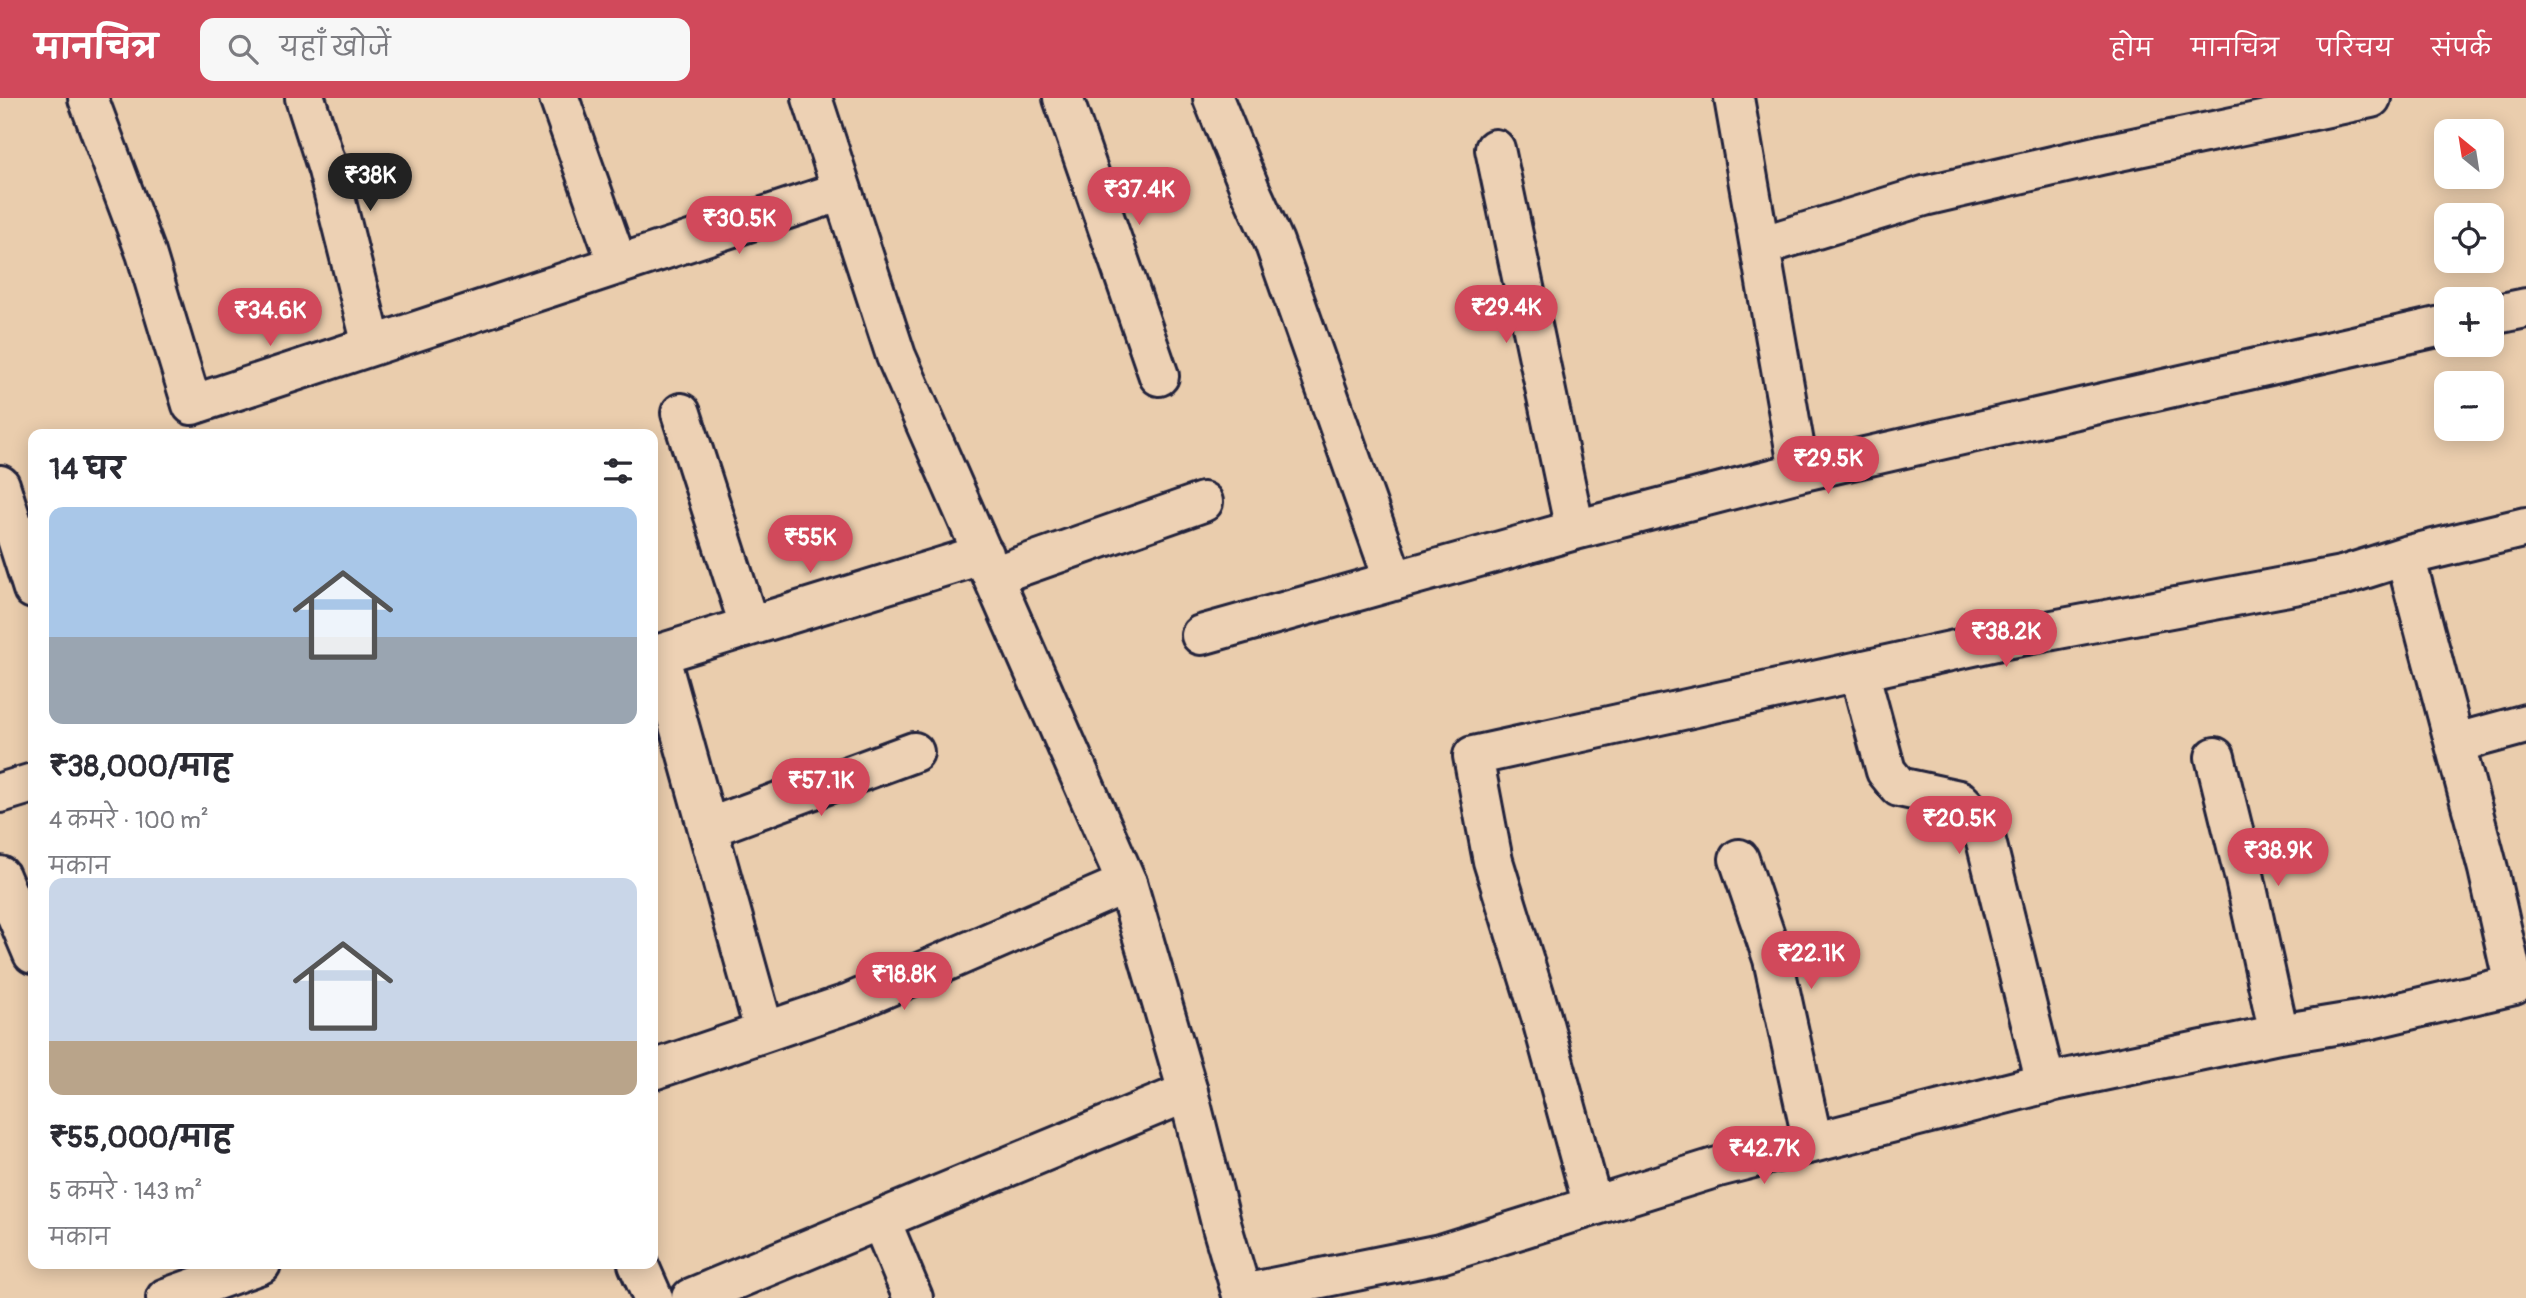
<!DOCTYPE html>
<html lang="hi">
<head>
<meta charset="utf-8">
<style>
	body { margin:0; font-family:Pangolin,"Playpen Sans Deva",sans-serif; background:#f7f7f7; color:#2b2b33; height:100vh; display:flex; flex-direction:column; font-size:26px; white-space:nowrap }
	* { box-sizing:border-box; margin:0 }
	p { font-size:23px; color:#7c7c81 }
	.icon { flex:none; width:38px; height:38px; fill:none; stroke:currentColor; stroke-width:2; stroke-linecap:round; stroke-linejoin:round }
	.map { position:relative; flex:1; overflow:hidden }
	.details { position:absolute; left:28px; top:331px; width:630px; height:840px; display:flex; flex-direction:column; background:#fff; border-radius:14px; box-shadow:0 4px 18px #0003 }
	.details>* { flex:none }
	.needle { width:46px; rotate:330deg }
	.controls { position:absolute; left:2434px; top:21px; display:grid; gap:14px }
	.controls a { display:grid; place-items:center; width:70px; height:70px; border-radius:14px; background:#fff; box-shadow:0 4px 18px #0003; font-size:35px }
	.price { position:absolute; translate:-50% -60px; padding:0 16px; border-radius:24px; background:#d1495b; color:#fff; font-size:23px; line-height:46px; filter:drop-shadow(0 2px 4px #0008) }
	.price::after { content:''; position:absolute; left:50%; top:42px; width:21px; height:16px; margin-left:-10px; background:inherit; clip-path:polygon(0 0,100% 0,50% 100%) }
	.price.selected { background:#222; color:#fff }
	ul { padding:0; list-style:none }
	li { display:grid; align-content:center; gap:14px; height:371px; padding:0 21px }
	li span { display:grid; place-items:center; height:217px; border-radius:14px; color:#555 }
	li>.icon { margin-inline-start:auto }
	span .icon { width:126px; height:126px; fill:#fffc; stroke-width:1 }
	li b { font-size:30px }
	h2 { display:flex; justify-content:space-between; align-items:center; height:84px; padding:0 21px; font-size:30px }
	header { display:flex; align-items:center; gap:42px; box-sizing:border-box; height:98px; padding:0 35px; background:#d1495b; color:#fff }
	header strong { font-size:33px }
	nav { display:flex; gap:38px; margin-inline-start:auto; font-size:24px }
	.search { width:490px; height:63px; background:#f7f7f7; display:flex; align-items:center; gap:18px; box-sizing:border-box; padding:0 24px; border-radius:14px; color:#7c7c81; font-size:26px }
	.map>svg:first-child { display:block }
</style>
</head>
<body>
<header>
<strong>मानचित्र</strong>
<div class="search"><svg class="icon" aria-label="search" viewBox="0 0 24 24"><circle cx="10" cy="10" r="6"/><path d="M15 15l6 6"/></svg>यहाँ खोजें</div>
<nav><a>होम</a><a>मानचित्र</a><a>परिचय</a><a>संपर्क</a></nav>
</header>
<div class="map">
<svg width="2526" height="1200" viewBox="0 0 2526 1200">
	<rect width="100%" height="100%" fill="#eacdad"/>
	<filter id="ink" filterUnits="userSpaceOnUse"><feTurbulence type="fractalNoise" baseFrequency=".0143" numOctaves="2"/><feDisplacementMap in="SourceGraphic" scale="14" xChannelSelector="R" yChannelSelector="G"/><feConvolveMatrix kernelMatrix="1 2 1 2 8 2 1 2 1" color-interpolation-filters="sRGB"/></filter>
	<g filter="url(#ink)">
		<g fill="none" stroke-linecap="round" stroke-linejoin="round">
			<defs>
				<path id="minor" d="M 88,0 L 146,155 L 192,307 L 842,93
					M 305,0 L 328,72 L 372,247
					M 559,0 L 618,167
					M 1063,0 L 1159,278
					M 1213,0 L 1250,91 L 1274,144 L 1394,483
					M 1734,0 L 1799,374
					M 1495,51 L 1575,432
					M 1761,148 L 1924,98 L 2100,57 L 2371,0
					M 2492,217 L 2526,210
					M 681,315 L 749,527
					M 0,387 L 33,491
					M 993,478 L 1203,404
					M 1201,537 L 1575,432 L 1799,374 L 2446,227
					M 659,556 L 764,932
					M 653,558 L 984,456
					M 1859,573 L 1886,673 L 1899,689 L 1959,702 L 1975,718 L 1986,743 L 2046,986
					M 2456,645 L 2526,626
					M 2215,659 L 2245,781 L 2279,936
					M 0,695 L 33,685
					M 708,730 L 914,654
					M 1739,761 L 1773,861 L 1813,1045
					M 0,778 L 33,856
					M 653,972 L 850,905 L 1127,785
					M 1593,1108 L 1541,918 L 1493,763 L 1473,658 L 2005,541 L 2342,478 L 2405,458 L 2526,429
					M 881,1123 L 913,1200
					M 638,1166 L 653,1200
					M 1242,1196 L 1440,1156 L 1718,1069 L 2055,983 L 2279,936 L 2371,921 L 2514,887 L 2488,771 L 2405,458
					M 166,1200 L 261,1166
					M 691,1200 L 1188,994"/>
				<path id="tertiary" d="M 812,0 L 896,258 L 1127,785 L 1188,994 L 1222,1129 L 1243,1200"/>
			</defs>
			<!-- minor casing -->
			<use href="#minor" stroke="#22223b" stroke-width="44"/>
			<!-- tertiary casing -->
			<use href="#tertiary" stroke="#22223b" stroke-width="44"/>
			<!-- minor -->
			<use href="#minor" stroke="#edd1b4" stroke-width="38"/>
			<!-- tertiary -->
			<use href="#tertiary" stroke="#edd1b4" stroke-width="38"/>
		</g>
	</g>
</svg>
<div class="controls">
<a><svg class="needle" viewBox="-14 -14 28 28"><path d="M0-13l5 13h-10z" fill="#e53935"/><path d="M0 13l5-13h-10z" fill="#7c7c81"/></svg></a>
<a><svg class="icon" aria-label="locate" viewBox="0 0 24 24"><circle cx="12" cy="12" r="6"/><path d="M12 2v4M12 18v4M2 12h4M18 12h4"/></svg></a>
<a>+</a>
<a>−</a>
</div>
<b class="price selected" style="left:370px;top:115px">₹38K</b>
<b class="price" style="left:1139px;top:129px">₹37.4K</b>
<b class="price" style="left:739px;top:158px">₹30.5K</b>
<b class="price" style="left:1506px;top:247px">₹29.4K</b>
<b class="price" style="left:270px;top:250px">₹34.6K</b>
<b class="price" style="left:1828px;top:398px">₹29.5K</b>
<b class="price" style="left:810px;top:477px">₹55K</b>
<b class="price" style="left:2006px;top:571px">₹38.2K</b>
<b class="price" style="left:821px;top:720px">₹57.1K</b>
<b class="price" style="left:1959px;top:758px">₹20.5K</b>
<b class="price" style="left:2278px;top:790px">₹38.9K</b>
<b class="price" style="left:1811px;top:893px">₹22.1K</b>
<b class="price" style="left:904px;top:914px">₹18.8K</b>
<b class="price" style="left:1764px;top:1088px">₹42.7K</b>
<section class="details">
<h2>14 घर<svg class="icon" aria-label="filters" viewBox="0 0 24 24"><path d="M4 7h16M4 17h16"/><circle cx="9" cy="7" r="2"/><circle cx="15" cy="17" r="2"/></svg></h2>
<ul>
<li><span style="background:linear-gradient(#a9c7e8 60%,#9aa5b1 0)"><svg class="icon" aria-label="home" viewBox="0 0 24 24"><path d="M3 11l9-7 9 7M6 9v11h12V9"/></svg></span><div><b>₹38,000/माह</b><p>4 कमरे · 100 m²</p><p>मकान</p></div></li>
<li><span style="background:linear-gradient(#c9d6e8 75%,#b9a48a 0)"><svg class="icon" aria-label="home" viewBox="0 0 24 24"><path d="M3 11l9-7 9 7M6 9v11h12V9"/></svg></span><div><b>₹55,000/माह</b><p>5 कमरे · 143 m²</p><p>मकान</p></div></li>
</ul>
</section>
</div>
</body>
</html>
